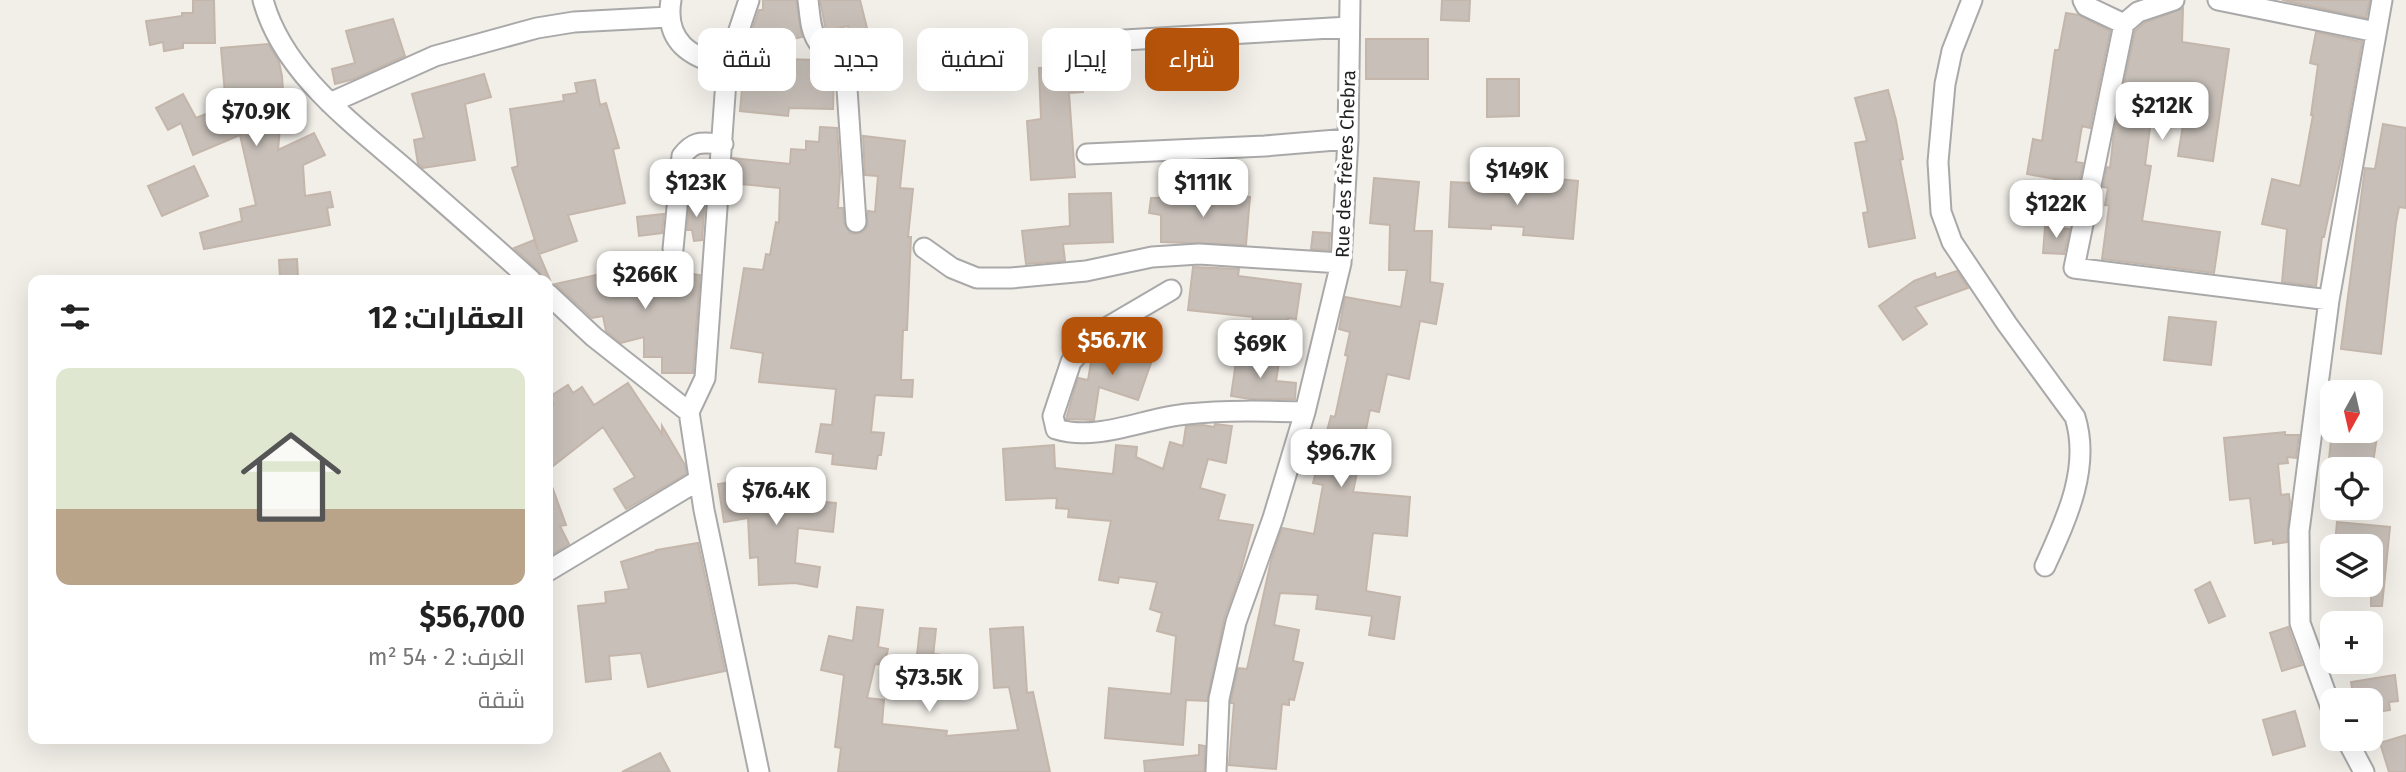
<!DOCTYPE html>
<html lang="ar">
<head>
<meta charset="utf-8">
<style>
	body { margin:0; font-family:"Fira Sans",Cairo,sans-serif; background:#f2f2f2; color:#222; direction:rtl; height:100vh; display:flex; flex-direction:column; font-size:26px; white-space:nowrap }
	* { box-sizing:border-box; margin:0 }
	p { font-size:23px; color:#767676 }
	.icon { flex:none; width:38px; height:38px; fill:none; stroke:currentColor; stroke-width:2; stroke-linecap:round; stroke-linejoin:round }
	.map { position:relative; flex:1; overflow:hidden; direction:ltr }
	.side { position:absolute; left:28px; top:275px; width:525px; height:469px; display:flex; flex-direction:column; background:#fff; border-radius:14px; box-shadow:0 7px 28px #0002; direction:rtl }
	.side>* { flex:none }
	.top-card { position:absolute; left:574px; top:28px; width:665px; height:63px; direction:rtl; display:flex; gap:14px }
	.needle { width:46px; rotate:188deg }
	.controls { position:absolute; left:2320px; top:380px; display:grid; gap:14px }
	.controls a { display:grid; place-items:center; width:63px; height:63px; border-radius:14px; background:#fff; box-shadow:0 7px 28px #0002; font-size:35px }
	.price { position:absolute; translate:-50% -60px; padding:0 16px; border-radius:14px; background:#fff; color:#222; font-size:23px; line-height:46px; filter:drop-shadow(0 2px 4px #0008) }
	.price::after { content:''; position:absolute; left:50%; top:42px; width:21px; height:16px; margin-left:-10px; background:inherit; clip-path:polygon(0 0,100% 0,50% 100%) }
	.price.selected { background:#b45309; color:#fff }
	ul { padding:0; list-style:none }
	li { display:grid; align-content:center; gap:14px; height:371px; padding:0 28px }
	li span { display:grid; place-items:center; height:217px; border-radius:14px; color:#555 }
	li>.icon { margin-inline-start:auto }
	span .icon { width:126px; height:126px; fill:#fffc; stroke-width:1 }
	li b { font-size:30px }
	h2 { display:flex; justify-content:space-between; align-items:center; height:84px; padding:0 28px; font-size:30px }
	.pill { padding:0 24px; border-radius:14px; background:#fff; box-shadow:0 7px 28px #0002; font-size:24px; line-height:63px }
	.pill.selected { background:#b45309; color:#fff }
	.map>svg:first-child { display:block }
</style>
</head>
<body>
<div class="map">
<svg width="2406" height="772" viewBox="0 0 2406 772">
	<rect width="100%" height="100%" fill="#f2efe9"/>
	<!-- building -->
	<path fill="#c7bfb8" stroke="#c4b6ab" stroke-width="2" d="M 193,0 L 214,0 L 215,43 L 183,43 L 183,48 L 164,51 L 163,42 L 150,45 L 146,21 L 182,16 L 182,13 L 193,13 Z
		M 763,0 L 796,0 L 802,37 L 749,49 L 751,33 L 759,10 L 763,10 Z
		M 820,0 L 860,0 L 869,36 L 895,32 L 900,63 L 857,70 L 852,58 L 848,26 L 826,31 Z
		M 1442,0 L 1470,0 L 1469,21 L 1441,20 Z
		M 2282,0 L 2370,0 L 2366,18 Z
		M 2183,8 L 2182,42 L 2229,49 L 2213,161 L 2178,156 L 2183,125 L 2151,120 L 2145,165 L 2151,166 L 2142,221 L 2220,232 L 2214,273 L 2102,259 L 2109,206 L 2105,205 L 2108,188 L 2103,187 L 2107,167 L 2110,168 L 2114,132 L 2135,31 L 2144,23 Z
		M 2066,13 L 2079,15 L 2110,31 L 2090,128 L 2082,126 L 2076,162 L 2083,163 L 2079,183 L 2027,174 L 2033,139 L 2042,141 L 2055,50 L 2059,50 Z
		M 393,19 L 405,56 L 354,79 L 335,84 L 332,69 L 355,63 L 346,31 Z
		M 2316,32 L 2362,42 L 2343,150 L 2324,237 L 2322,237 L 2316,286 L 2282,282 L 2287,229 L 2262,224 L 2272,179 L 2300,186 L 2313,115 L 2311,115 L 2318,65 L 2310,63 Z
		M 1366,39 L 1428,39 L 1428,79 L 1366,79 Z
		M 268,44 L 279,62 L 282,76 L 284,106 L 282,106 L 278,150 L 314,133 L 325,155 L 303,165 L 305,196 L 330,192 L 333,207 L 327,208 L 330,225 L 204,249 L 200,233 L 242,221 L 240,209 L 256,205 L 240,135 L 193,155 L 181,123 L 168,130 L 156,108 L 183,94 L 196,118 L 226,106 L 221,48 Z
		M 748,58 L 820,60 L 828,66 L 834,77 L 833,109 L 789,108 L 788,116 L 740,111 L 744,65 L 747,66 Z
		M 1082,66 L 1083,92 L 1069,93 L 1075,177 L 1031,180 L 1027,121 L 1041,119 L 1039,68 Z
		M 484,74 L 491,97 L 465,104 L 475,160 L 423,168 L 418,164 L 414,140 L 424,138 L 412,94 Z
		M 1487,79 L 1519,79 L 1519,116 L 1487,117 Z
		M 595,80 L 600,105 L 606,103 L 619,148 L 613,149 L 625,203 L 568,215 L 577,241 L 539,254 L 550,280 L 543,280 L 539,271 L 514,248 L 534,240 L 538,250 L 512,168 L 518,166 L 510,109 L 564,101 L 563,95 L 577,93 L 575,83 Z
		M 1888,90 L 1896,120 L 1903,159 L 1900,160 L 1915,238 L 1869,247 L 1863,213 L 1868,212 L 1855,143 L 1867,141 L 1855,98 Z
		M 2383,124 L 2406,128 L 2406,208 L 2399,207 L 2396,222 L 2381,354 L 2341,349 L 2365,168 L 2375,169 Z
		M 820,127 L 837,128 L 840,173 L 838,208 L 843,208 L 844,223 L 850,233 L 856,234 L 863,232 L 867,227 L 868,211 L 875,212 L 878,176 L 865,175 L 863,136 L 905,141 L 900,188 L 913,189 L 908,237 L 911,237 L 907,330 L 903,330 L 901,380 L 913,380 L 912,397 L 875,395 L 871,432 L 884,433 L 881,455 L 878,455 L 876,469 L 832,464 L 833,454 L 816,452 L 821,424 L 832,425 L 836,389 L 759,382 L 763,353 L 731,348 L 744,268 L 763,270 L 766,254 L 770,255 L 776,222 L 779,223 L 780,188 L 731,183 L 733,158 L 790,164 L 791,149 L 806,150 L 806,141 L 819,142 Z
		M 194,166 L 208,196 L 162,216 L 148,186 Z
		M 1525,176 L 1578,181 L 1573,239 L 1523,235 L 1524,227 L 1491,225 L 1491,229 L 1449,227 L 1451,182 L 1493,184 L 1492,193 L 1523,196 Z
		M 1374,178 L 1419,182 L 1414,231 L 1432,231 L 1430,282 L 1443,284 L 1436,324 L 1420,321 L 1409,379 L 1387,374 L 1379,412 L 1370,410 L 1353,492 L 1410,497 L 1407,536 L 1373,533 L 1366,591 L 1400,597 L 1394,639 L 1369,635 L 1372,616 L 1316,609 L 1318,595 L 1280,593 L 1274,625 L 1299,630 L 1293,661 L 1303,663 L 1294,700 L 1289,699 L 1289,705 L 1282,704 L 1276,769 L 1229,765 L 1234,703 L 1231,703 L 1231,701 L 1238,668 L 1247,669 L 1271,561 L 1282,528 L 1314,534 L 1323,485 L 1313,483 L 1331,416 L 1335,417 L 1348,356 L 1345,355 L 1350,332 L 1339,329 L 1345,297 L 1401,307 L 1407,270 L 1389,270 L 1390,225 L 1370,223 Z
		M 1111,193 L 1113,242 L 1063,244 L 1065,261 L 1026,264 L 1022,231 L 1070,226 L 1069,194 Z
		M 1205,193 L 1250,197 L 1246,245 L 1161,242 L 1161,215 L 1149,213 L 1151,198 L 1205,197 Z
		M 705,199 L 702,240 L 694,241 L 692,230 L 687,230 L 690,201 Z
		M 664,214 L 662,233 L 639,236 L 637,217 Z
		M 2045,227 L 2070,229 L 2064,254 L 2043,253 Z
		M 1313,232 L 1330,233 L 1329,250 L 1311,249 Z
		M 297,259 L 298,277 L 280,278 L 279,260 Z
		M 1193,267 L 1239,269 L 1238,276 L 1301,284 L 1296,319 L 1288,318 L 1287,327 L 1252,323 L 1253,317 L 1188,310 Z
		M 619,270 L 679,272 L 700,275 L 693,373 L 662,373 L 662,357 L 644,357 L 644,337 L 621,343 L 606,331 L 603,316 L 592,318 L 555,284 Z
		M 1957,271 L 1968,288 L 1915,307 L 1927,324 L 1903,340 L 1879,306 L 1914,281 L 1935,273 L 1936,278 Z
		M 2169,317 L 2216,322 L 2211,365 L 2164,360 Z
		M 1117,340 L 1139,348 L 1141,341 L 1157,346 L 1138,400 L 1099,387 L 1094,420 L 1066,419 L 1078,378 L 1088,380 L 1092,356 L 1097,352 L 1111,355 Z
		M 1237,355 L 1279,362 L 1276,381 L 1296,383 L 1295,399 L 1250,399 L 1231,396 Z
		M 628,383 L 662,434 L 662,426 L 685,465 L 686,474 L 626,509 L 614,489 L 635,477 L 603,427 L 548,470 L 548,409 L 554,404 L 549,397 L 568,385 L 573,393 L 582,387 L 594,405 Z
		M 1215,424 L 1232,426 L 1226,463 L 1208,459 L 1200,488 L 1225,495 L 1218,520 L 1253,525 L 1239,577 L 1224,619 L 1207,701 L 1186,700 L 1183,745 L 1105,738 L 1109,688 L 1171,694 L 1176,636 L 1157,631 L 1162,613 L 1150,609 L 1157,582 L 1119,577 L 1118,583 L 1099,580 L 1111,521 L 1068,517 L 1069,509 L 1056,508 L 1057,498 L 1006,500 L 1003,449 L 1054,445 L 1055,468 L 1113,474 L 1116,445 L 1137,447 L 1136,457 L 1163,469 L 1170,442 L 1183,446 L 1186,426 L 1203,425 L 1214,427 Z
		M 2332,430 L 2378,430 L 2372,469 L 2328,469 Z
		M 2285,432 L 2285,435 L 2299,435 L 2296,458 L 2287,457 L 2288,463 L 2278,464 L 2281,495 L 2289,494 L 2290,502 L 2287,542 L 2273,544 L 2273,540 L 2255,543 L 2250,498 L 2230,500 L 2224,438 Z
		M 785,477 L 789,499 L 836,503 L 833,532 L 798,528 L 795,563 L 820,567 L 817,587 L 795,583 L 759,585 L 758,557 L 750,558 L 748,518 L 724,522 L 718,484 L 746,480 L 747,485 Z
		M 548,481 L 550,481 L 566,525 L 560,526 L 569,544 L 548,557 Z
		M 2337,522 L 2390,527 L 2382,606 L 2371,606 L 2371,546 L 2335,544 Z
		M 698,543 L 725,671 L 648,687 L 641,653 L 609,656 L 611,679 L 586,682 L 578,606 L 606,603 L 605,592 L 629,589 L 621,562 L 656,551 L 656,550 Z
		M 2210,582 L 2225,616 L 2209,623 L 2195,590 Z
		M 857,607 L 883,610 L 878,647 L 888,649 L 884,665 L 875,664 L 867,698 L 884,700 L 882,724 L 947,731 L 946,736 L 1018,730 L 1009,687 L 994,688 L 990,629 L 1023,627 L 1027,693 L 1033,692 L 1050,772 L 838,772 L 841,748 L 835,747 L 844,675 L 821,670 L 829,636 L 853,641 Z
		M 2288,627 L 2302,665 L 2282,671 L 2270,633 Z
		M 920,628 L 936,629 L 932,666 L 916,664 Z
		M 934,654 L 950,656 L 948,674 L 932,672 Z
		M 2395,675 L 2398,701 L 2389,702 L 2390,710 L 2371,713 L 2371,700 L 2354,700 L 2351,682 Z
		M 2295,711 L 2305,746 L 2273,755 L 2263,720 Z
		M 2406,735 L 2406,772 L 2389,772 L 2380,743 Z
		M 1199,745 L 1205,746 L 1204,772 L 1145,772 L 1144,761 L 1199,755 Z
		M 660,753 L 670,772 L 622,772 Z"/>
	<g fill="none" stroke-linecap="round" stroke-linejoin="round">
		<defs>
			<path id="minor" d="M 263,0 C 283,74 355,125 410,173 C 451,209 491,244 531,280
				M 671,0 C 664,42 691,58 727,66
				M 808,0 C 810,14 810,34 820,44 C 836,60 836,50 846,74 L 856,222
				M 1972,0 L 1952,51 L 1945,84 L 1938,162 L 1941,212 L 1952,242 L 2007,324 L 2075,417 C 2091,468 2066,520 2045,566
				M 2083,0 L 2086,6 L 2124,24
				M 2174,0 L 2138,12 L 2124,24 L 2074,268 L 2329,300
				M 2218,0 L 2376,32
				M 1124,40 L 1349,27
				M 330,103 L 435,56 L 537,28 L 574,22 L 669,17
				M 1087,154 L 1265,146 L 1348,139
				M 924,248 L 952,268 L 977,278 L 1011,278 L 1086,271 L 1152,257 L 1199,254 L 1341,263
				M 673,249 L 682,156 C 695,139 703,143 723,144
				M 1171,290 L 1096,334 L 1071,362 L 1053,416 L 1056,429 C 1098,442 1144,418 1187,414 C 1226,410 1266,411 1305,412
				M 548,294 L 594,337 L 689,412 L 704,510 L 759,772
				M 689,412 L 705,378 L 727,66 L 749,0
				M 548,571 L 699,480
				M 2333,713 L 2300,623 L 2299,531 L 2329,300 L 2382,0
				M 2346,738 L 2364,772
				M 1216,772 L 1219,699 L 1236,622 L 1273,518 L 1305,412 L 1341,263 L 1348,139 L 1350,0"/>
		</defs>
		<!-- minor casing -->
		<use href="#minor" stroke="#a9a9a9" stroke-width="23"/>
		<!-- minor -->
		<use href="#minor" stroke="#fff" stroke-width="19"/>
	</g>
	<g text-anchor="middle" stroke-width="7" stroke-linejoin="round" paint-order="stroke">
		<!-- street labels -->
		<g font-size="19" fill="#222" stroke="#fff">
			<text transform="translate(1345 164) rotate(-88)" y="7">Rue des frères Chebra</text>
		</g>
	</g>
</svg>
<div class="controls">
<a><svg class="needle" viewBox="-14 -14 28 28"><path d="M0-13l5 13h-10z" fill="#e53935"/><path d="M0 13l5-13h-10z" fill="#767676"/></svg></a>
<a><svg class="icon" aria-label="locate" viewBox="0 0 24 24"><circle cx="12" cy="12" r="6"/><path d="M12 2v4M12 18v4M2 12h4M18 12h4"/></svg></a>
<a><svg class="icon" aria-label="layers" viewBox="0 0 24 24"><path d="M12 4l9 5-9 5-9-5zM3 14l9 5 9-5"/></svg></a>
<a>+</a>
<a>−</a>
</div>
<b class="price" style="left:2162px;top:142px">$212K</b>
<b class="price" style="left:256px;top:148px">$70.9K</b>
<b class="price" style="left:1517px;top:207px">$149K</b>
<b class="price" style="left:696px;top:219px">$123K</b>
<b class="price" style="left:1203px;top:219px">$111K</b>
<b class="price" style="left:2056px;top:240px">$122K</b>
<b class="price" style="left:645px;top:311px">$266K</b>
<b class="price selected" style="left:1112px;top:377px">$56.7K</b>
<b class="price" style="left:1260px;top:380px">$69K</b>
<b class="price" style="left:1341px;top:489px">$96.7K</b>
<b class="price" style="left:776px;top:527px">$76.4K</b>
<b class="price" style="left:929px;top:714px">$73.5K</b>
<div class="top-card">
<a class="pill selected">شراء</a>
<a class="pill">إيجار</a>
<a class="pill">تصفية</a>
<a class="pill">جديد</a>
<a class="pill">شقة</a>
</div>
<section class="side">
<h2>العقارات: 12<svg class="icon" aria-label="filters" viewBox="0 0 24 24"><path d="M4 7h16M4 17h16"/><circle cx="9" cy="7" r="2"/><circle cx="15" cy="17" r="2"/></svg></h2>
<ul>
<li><span style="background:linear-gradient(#dfe7d0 65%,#b9a48a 0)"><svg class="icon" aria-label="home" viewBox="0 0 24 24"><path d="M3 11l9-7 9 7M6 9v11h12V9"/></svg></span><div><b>$56,700</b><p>الغرف: 2 · 54 m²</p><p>شقة</p></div></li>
</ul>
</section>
</div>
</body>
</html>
